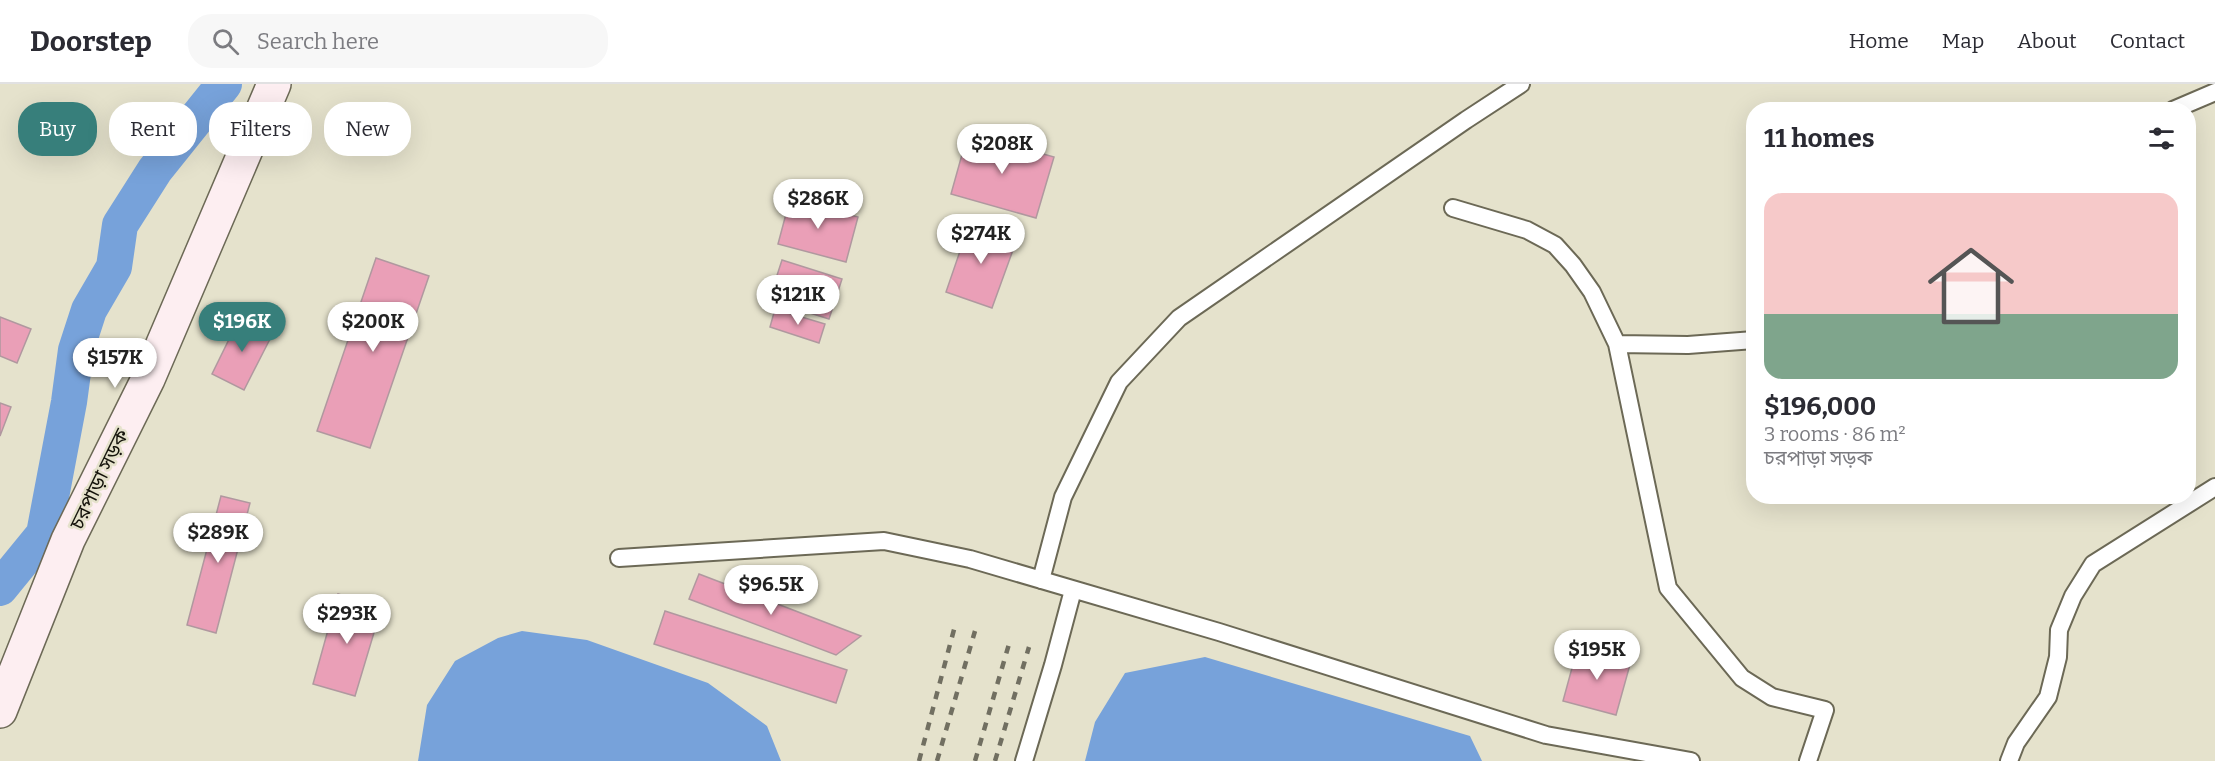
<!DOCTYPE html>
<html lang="en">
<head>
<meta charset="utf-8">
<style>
	body { margin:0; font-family:Bitter,"Noto Sans Bengali",serif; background:#f7f7f7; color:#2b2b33; height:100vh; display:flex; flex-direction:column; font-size:22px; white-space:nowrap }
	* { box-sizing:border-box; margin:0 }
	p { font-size:20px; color:#7c7c81 }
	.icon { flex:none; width:33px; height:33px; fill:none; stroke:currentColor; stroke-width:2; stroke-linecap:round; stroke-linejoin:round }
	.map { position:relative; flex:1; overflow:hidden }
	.details { position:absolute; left:1746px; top:18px; width:450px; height:402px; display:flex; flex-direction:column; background:#fff; border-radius:24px; box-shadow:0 6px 24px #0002 }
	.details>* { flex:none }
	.top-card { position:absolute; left:18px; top:18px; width:570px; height:54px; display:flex; gap:12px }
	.price { position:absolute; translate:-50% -51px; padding:0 14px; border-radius:21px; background:#fff; color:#222; font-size:20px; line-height:39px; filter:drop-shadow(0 2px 3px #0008) }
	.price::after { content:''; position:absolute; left:50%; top:36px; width:18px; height:14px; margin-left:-9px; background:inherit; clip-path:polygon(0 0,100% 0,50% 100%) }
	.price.on { background:#377f7b; color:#fff }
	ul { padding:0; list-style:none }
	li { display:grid; align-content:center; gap:12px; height:318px; padding:0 18px }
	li+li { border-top:2px solid #e1e1e2 }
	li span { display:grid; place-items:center; height:186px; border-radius:18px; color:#555 }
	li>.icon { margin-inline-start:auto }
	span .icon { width:108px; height:108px; fill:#fffc; stroke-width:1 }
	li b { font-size:26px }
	h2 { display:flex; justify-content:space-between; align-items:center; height:72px; padding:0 18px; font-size:26px }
	.chip { padding:0 21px; border-radius:24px; background:#fff; box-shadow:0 6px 24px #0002; font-size:21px; line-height:54px }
	.chip.on { background:#377f7b; color:#fff }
	header { display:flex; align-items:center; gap:36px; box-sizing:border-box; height:84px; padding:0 30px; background:#fff; border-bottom:2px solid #e1e1e2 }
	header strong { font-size:28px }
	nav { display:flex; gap:33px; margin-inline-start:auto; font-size:21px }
	.search { width:420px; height:54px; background:#f7f7f7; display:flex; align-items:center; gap:15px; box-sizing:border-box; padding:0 21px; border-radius:24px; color:#7c7c81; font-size:22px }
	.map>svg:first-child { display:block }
</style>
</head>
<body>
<header>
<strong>Doorstep</strong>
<div class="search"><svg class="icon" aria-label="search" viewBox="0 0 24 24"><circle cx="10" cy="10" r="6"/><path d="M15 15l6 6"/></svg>Search here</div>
<nav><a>Home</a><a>Map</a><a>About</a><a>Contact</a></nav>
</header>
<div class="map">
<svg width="2215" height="677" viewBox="0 0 2215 677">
	<rect width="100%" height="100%" fill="#e5e2cc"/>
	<!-- water -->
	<path fill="#77a2da" d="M 522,547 L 587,556 L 708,599 L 767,642 L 781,677 L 418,677 L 427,621 L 455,577 L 498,554 Z
		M 1205,573 L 1470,652 L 1482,677 L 1085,677 L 1095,638 L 1125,589 Z"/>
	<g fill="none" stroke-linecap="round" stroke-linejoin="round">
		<!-- canal -->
		<path stroke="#77a2da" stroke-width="36" d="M 0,504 L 44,450 L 69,318 L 76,266 L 89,226 L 114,183 L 120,141 L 155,86 L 224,0"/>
	</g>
	<!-- building -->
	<path fill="#ea9fb7" stroke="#b0989f" stroke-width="1.5" d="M 968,49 L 1054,73 L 1036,134 L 951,110 Z
		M 790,115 L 858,133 L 846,178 L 778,160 Z
		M 970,138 L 1017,155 L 992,224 L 946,208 Z
		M 376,174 L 429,192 L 370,364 L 317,347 Z
		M 782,176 L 842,195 L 829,235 L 769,216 Z
		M 775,225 L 825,240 L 819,259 L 770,243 Z
		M 0,233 L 31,245 L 17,279 L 0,272 Z
		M 240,233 L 273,249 L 244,306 L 212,290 Z
		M 0,319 L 11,323 L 0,352 Z
		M 221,412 L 250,419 L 216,549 L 187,541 Z
		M 699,490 L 861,552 L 836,571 L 689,515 Z
		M 338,510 L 382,522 L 355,612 L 313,600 Z
		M 665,527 L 847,586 L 836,619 L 654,560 Z
		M 1578,562 L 1631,577 L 1616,631 L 1563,617 Z"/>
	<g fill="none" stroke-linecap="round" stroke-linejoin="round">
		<defs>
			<path id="lane" d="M 2173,26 L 2215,8
				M 1453,124 L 1527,146 L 1555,161 L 1573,181 L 1592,208 L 1617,260 L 1668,504 L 1742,594 L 1772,613 L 1825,626 L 1808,677
				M 1617,260 L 1688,261 L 1754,256
				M 619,474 L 884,457 L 970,475 L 1219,548 L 1546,651 L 1691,677
				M 1041,496 L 1063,413 L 1119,298 L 1179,234 L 1466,36 L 1521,0
				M 1024,677 L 1053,581 L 1073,506
				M 2009,677 L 2016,659 L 2048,613 L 2058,573 L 2059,546 L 2073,512 L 2093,480 L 2215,403"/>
			<path id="secondary" d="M 0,627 L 68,456 L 148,295 L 274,0"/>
		</defs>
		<!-- lane casing -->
		<use href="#lane" stroke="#6c6956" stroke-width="20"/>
		<!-- secondary casing -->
		<use href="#secondary" stroke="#6c6956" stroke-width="36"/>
		<!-- lane -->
		<use href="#lane" stroke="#fff" stroke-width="16"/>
		<!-- secondary -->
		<use href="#secondary" stroke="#fdeef1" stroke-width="33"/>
		<!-- rail -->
		<path stroke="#716f61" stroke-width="4.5" stroke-dasharray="8 8" stroke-linecap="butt" d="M 919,677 L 956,538
			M 937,677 L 975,547
			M 975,677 L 1009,560
			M 995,677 L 1029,563"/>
	</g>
	<g text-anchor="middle" stroke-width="5" stroke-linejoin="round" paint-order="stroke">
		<!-- street labels -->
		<g font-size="20" fill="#15140c" stroke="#e5e2cc">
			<text transform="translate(99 395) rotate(-64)" y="7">চরপাড়া সড়ক</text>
		</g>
	</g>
</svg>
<b class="price" style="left:1002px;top:91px">$208K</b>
<b class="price" style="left:818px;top:146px">$286K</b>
<b class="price" style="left:981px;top:181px">$274K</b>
<b class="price" style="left:798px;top:242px">$121K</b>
<b class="price on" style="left:242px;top:269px">$196K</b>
<b class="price" style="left:373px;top:269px">$200K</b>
<b class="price" style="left:115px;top:305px">$157K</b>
<b class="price" style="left:218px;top:480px">$289K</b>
<b class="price" style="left:771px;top:532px">$96.5K</b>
<b class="price" style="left:347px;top:561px">$293K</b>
<b class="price" style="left:1597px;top:597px">$195K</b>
<div class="top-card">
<a class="chip on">Buy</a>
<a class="chip">Rent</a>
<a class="chip">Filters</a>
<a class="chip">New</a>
</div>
<section class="details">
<h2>11 homes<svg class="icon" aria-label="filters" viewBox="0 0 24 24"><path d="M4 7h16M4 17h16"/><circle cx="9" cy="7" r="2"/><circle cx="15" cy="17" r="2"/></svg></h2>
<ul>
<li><span style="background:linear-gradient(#f6c9c9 65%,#7fa58c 0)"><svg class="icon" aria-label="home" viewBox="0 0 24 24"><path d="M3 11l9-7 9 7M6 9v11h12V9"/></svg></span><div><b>$196,000</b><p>3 rooms · 86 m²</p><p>চরপাড়া সড়ক</p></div></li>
</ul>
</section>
</div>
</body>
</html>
